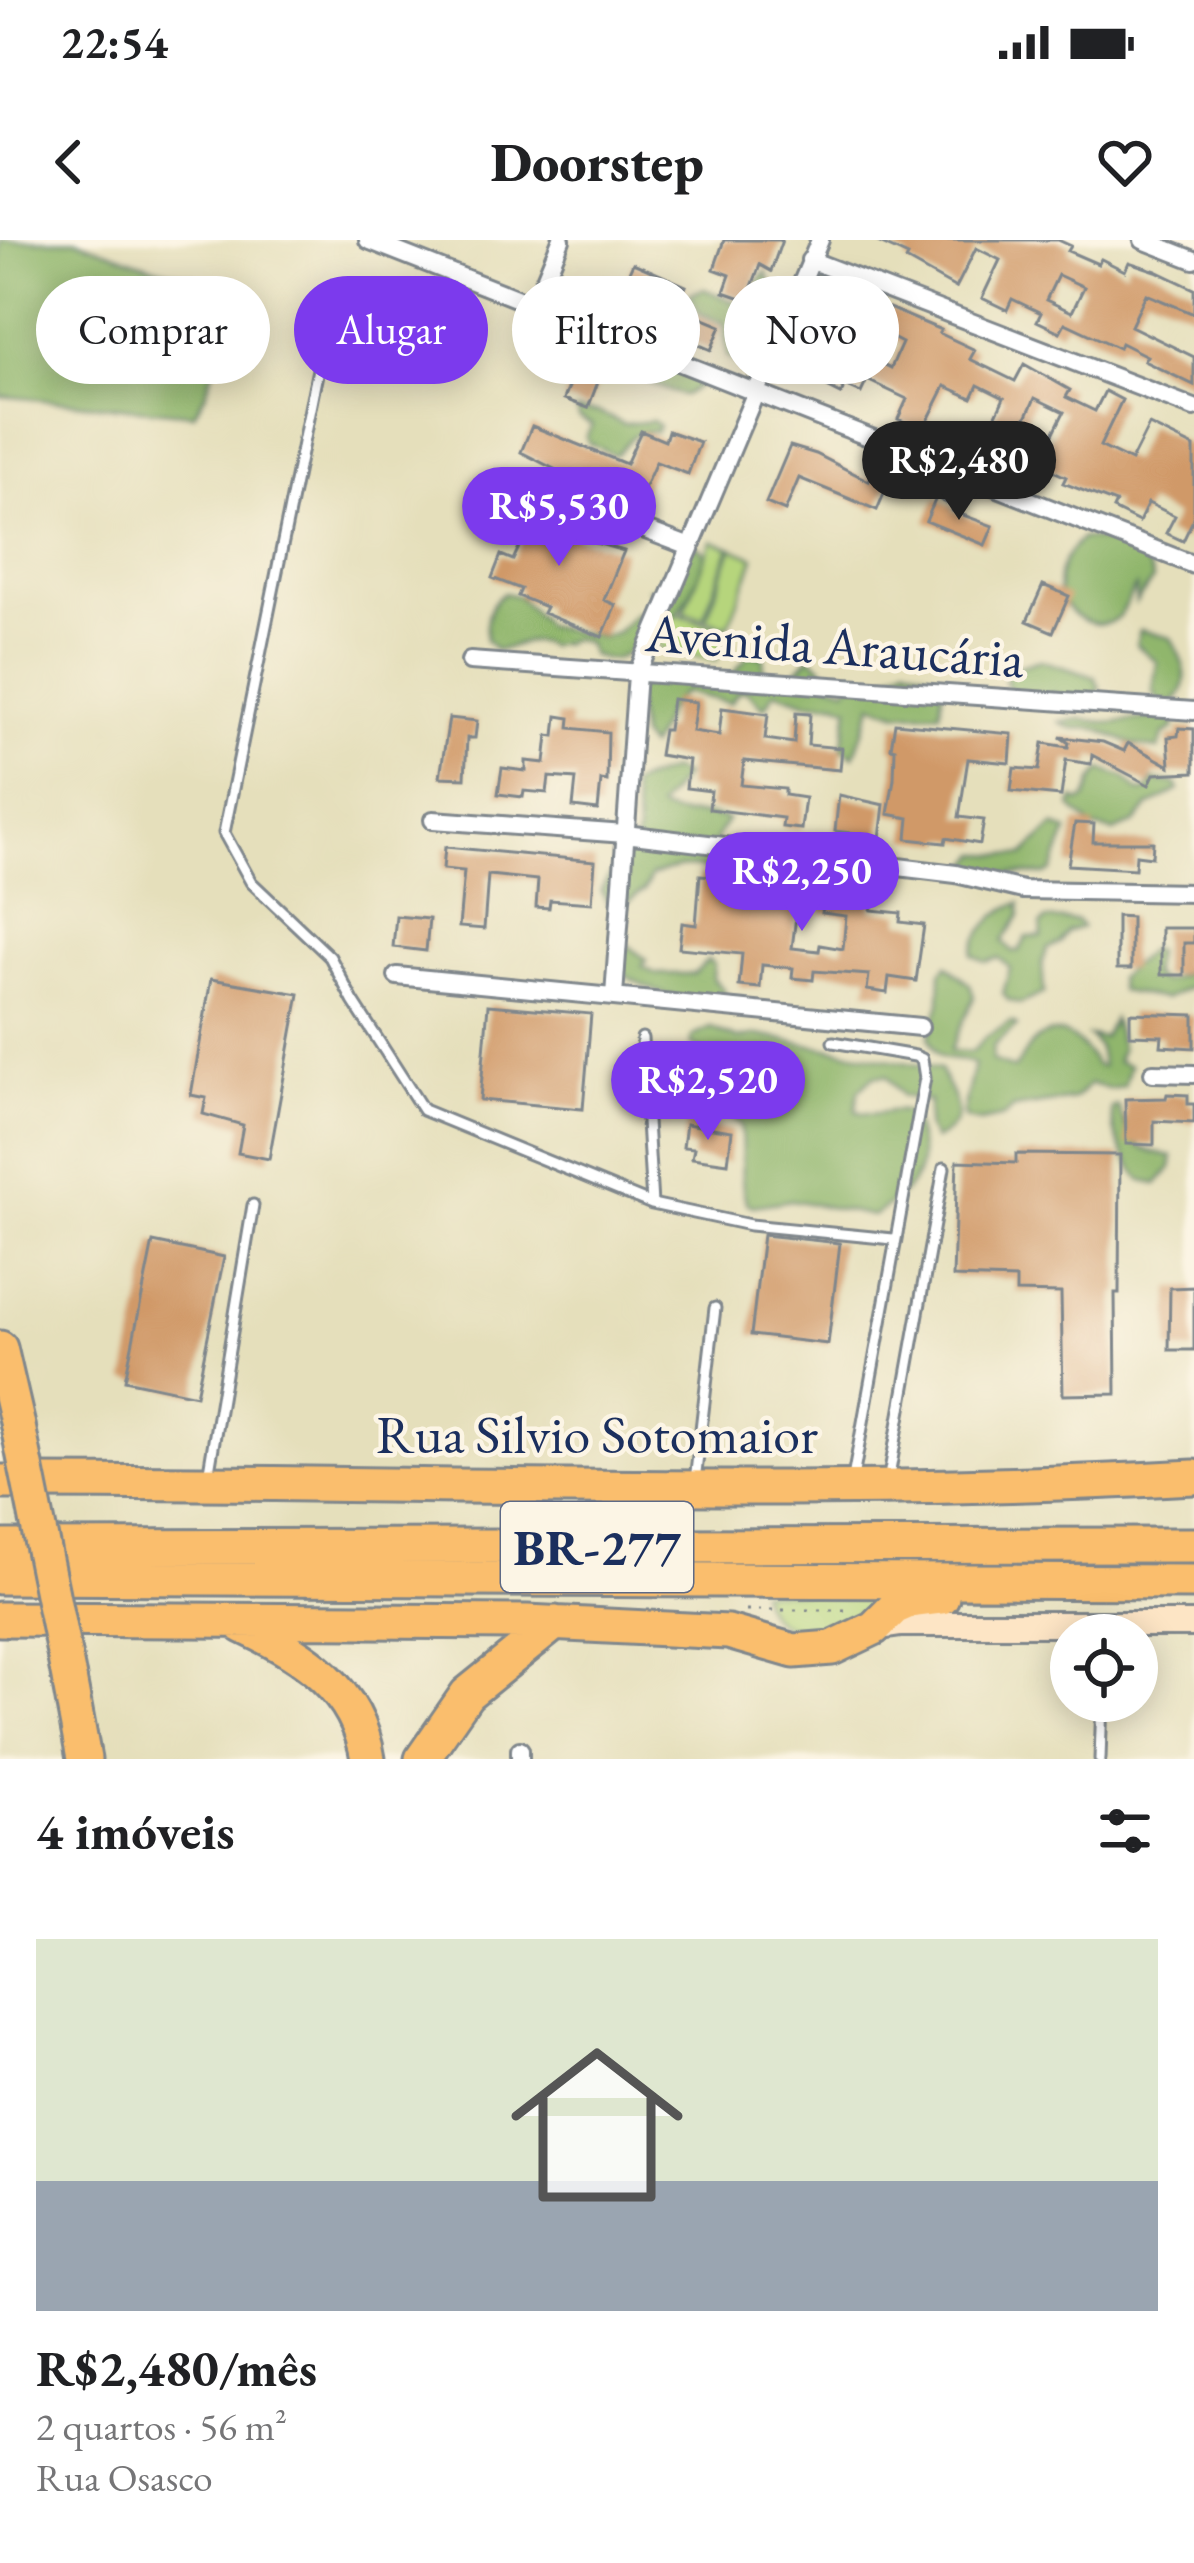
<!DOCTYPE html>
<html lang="pt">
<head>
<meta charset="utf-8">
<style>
	body { margin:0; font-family:"EB Garamond",serif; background:#f6f6f6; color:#202124; height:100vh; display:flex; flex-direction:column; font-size:45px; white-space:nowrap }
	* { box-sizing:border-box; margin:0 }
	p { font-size:39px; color:#757577 }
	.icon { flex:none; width:66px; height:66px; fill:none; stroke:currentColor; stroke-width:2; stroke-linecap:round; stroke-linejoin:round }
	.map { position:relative; height:1519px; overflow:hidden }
	.panel { display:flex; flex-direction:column; background:#fff; flex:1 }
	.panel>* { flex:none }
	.top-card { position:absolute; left:36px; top:36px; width:1122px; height:108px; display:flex; gap:24px }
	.controls { position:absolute; left:1050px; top:1374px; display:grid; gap:24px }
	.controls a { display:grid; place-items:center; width:108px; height:108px; border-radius:50%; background:#fff; box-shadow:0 6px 30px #0003; font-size:60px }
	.price { position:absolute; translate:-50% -102px; padding:0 27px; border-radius:42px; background:#7c3aed; color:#fff; font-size:39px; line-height:78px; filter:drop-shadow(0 3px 6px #0008) }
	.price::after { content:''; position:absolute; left:50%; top:72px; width:36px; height:27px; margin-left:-18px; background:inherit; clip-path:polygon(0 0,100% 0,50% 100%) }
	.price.on { background:#222; color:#fff }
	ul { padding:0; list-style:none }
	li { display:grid; align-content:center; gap:24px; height:636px; padding:0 36px }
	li+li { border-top:3px solid #e0e0e0 }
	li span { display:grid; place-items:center; height:372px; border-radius:0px; color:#555 }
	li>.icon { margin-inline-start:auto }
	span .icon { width:216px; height:216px; fill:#fffc; stroke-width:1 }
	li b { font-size:51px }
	h2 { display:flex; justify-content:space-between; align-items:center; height:144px; padding:0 36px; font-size:51px }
	.pill { padding:0 42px; border-radius:54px; background:#fff; box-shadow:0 6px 30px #0003; font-size:42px; line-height:108px }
	.pill.on { background:#7c3aed; color:#fff }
	.status { display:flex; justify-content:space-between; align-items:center; height:84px; padding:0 60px; background:#fff; direction:ltr }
	.status svg { height:33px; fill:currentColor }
	header { display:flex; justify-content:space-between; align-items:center; height:156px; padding:0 36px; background:#fff; font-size:54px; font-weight:800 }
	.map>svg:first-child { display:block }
</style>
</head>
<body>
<div class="status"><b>22:54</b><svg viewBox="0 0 49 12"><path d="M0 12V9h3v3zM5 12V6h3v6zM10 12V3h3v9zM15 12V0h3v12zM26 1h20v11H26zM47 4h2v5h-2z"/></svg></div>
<header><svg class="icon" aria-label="back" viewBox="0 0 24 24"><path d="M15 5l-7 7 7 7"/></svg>Doorstep<svg class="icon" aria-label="heart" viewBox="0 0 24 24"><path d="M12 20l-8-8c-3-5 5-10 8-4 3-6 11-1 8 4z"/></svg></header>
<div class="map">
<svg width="1194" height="1519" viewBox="0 0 1194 1519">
	<rect width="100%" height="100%" fill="#fcf5e5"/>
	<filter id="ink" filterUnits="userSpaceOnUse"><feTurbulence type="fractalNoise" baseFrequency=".00833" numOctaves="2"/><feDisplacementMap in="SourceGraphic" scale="24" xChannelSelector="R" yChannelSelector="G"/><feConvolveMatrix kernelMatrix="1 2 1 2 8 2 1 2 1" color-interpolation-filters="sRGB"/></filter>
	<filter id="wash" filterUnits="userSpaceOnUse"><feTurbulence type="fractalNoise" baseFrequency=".004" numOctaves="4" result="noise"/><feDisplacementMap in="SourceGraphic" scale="48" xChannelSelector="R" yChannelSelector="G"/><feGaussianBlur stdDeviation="2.7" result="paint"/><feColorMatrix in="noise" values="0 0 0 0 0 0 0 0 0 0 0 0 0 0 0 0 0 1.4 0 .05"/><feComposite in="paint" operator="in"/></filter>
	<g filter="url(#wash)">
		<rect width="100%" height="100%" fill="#e5dfbb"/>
		<!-- green -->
		<path fill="#b6d57c" stroke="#68826d" stroke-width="3" d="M 712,301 L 730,307 L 703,378 L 684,372 Z
			M 732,308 L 755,317 L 728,386 L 706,379 Z
			M 671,372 L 727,390 L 716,421 L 659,408 Z
			M 760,1351 L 897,1354 C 863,1373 821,1409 780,1383 C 768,1375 763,1366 760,1351 Z"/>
		<!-- forest -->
		<path fill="#90b66c" stroke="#567265" stroke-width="3" d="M 0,0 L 77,0 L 153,27 L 222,44 L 236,54 L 206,153 L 194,174 L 0,156 Z
			M 766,32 L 781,68 L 774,74 L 753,76 L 749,85 L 748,121 L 739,125 L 727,116 L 724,83 L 699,73 L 689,54 L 704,49 L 745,66 L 753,61 L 758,42 Z
			M 811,38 L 843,56 L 843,61 L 818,64 L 814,70 L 817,77 L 837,70 L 844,78 C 843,92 835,102 822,106 L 809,97 L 785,131 L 777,130 L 776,119 L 786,87 L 807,82 L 798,59 Z
			M 626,114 L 633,116 L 650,135 L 656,133 L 661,120 L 709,141 L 684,155 C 659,151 641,133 616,137 L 611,132 L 612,118 Z
			M 576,170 L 598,172 L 624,184 L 653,181 L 659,186 L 656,192 C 633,187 629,202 615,215 L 589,203 L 586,197 L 592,185 L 579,178 Z
			M 1082,298 C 1113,301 1145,306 1153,340 L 1136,362 L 1136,347 C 1128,355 1127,370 1117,378 C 1089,401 1024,353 1082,298 Z
			M 695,304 L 706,313 C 700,335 684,373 664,387 C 657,393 647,395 640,402 C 622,417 615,425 591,415 L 586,403 L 574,399 L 547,406 C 525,394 517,409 496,410 L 486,400 C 485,379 487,365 504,353 L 518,356 L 546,386 L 602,397 L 617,392 L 637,372 L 650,374 L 653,361 L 649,348 L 663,350 Z
			M 1140,390 L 1171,398 C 1184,420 1194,444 1173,463 L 1159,462 L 1153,450 L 1157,422 L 1136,404 Z
			M 749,415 L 764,416 L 762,443 L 791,437 L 810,416 L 822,426 L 825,441 L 847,448 L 856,437 L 884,439 L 907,425 L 933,434 L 943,445 L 940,472 L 899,473 L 873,464 L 854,516 L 842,508 L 849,467 L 836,462 L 808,462 L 775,451 L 765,468 L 745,450 L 738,452 L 730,463 L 685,452 C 661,465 665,488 649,507 L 640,497 L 633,448 L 661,441 L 731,436 Z
			M 1040,420 L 1095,437 L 1100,449 L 1092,459 L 1065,458 L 1052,453 L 1039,458 L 1013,453 L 1005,442 L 1010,429 Z
			M 1154,475 L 1174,481 L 1174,489 L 1163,495 L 1159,509 C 1134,507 1121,499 1099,490 C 1083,484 1075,494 1060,482 L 1081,479 L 1110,483 L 1156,478 Z
			M 671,530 L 684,536 L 658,568 C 679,581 705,569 727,580 L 714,603 L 733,625 L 725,637 C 698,623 679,625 651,636 L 645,649 L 620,668 L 608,663 L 601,650 C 609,631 636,615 637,593 C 638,578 632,560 631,545 Z
			M 1102,530 L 1124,537 L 1139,552 L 1147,551 L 1154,540 L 1176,544 L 1179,550 L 1148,567 L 1135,583 L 1114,592 L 1093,587 L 1071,567 L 1074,559 L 1080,562 L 1086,559 L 1093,540 Z
			M 1054,586 L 1068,591 L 1052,631 L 1045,635 L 983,633 L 967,628 L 979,614 L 1024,615 Z
			M 1020,663 L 1020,676 L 1003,701 L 1012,712 L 1019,711 L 1027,697 L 1042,697 L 1041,684 L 1047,679 L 1077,681 L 1082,687 L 1068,691 L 1060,703 L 1047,709 L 1042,722 L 1044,753 L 1020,764 L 1008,760 L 1003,754 L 1010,728 L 999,718 L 985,722 L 972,714 C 976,693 998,668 1020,663 Z
			M 628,705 L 646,720 L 642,726 L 656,734 L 694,734 L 708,720 L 714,724 L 713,739 L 724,750 L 725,757 C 691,768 648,751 620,732 L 621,706 Z
			M 1150,709 L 1155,712 L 1151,734 L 1161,742 L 1184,735 L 1194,719 L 1190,747 L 1165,759 L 1120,751 L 1118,738 Z
			M 947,725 L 970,744 L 974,757 L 950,811 L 972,812 L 985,798 L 1011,782 L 1017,786 L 993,806 L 992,821 L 1014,829 C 1021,822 1024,812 1032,804 C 1059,777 1082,803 1096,826 L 1102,827 L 1098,807 L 1089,796 L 1103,798 L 1113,779 L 1121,808 L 1117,821 L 1130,825 L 1124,846 L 1111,849 L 1090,844 L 1074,859 L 1014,868 L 1003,877 L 980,882 L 965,879 L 963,873 L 974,824 C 951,814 941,830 929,797 L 940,763 L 941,732 Z
			M 711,788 L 738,799 L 758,795 L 940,829 C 951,858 975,879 934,900 L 927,888 L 929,861 L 902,856 L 887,836 L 874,836 L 858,851 L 856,871 C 876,879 894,865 911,874 C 931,931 919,945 873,976 L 792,960 L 753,966 L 747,963 C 737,938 745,911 740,884 L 723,873 L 697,866 L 693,860 L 711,822 L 710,815 L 691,804 L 692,797 Z
			M 1118,866 C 1131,903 1130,909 1173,917 L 1171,928 L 1157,944 L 1142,941 C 1126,921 1110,895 1112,868 Z"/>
		<g id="blocks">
			<!-- building -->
			<path fill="#d09968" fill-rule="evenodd" d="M 724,0 L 782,0 L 771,31 L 760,25 L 747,60 L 724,52 L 730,35 L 714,29 Z
				M 873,0 L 1058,0 L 1071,6 L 1068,11 L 1098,24 L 1101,19 L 1125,31 L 1129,22 L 1156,31 L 1194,49 L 1194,74 L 1146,54 L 1131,86 L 1194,117 L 1194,145 L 1144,121 L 1147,116 L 1121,103 L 1119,108 L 1065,83 L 1060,92 L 1037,81 L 1041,73 L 1012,59 L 1007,70 L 982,58 L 1000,20 L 976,8 L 956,48 L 906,20 L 908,16 ZM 1058,35 L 1084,47 L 1072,72 L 1046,60 Z
				M 633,23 L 686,46 L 677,68 L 721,86 L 711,110 L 613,68 Z
				M 862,64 L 885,75 L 889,68 L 941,90 L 939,93 L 975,110 L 970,119 L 1015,141 L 1024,124 L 1070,150 L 1066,157 L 1095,171 L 1105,151 L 1122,160 L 1100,206 L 1131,221 L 1149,185 L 1194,207 L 1194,278 L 1183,301 L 1166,293 L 1175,276 L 1148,263 L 1139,282 L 1113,269 L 1116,263 L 1063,243 L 1066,237 L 1036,223 L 1033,229 L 980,209 L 1004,158 L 978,145 L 972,158 L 945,146 L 923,190 L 898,179 L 907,159 L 867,140 L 861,153 L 845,146 L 841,154 L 819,143 ZM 877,90 L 902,103 L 891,128 L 865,115 ZM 1035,158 L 1064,172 L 1045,210 L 1017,197 Z
				M 576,130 L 599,139 L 588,168 L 564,159 Z
				M 532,186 L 626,224 L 641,191 L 665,201 L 668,191 L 700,202 L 688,234 L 656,222 L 639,260 L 611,247 L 610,251 L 583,240 L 582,243 L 521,212 Z
				M 790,206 L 816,214 L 869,241 L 872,232 L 890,239 L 877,270 L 799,238 L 785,271 L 766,263 Z
				M 511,258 L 556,280 L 558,277 L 572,283 L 569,288 L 578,291 L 575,297 L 624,311 L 604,360 L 616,365 L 602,397 L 543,373 L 546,367 L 518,356 L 521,349 L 492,338 L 501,315 L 513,320 L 524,297 L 498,283 Z
				M 936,258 L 954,267 L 952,271 L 993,286 L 985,305 L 926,281 Z
				M 1043,345 L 1069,356 L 1053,392 L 1027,381 Z
				M 672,459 L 696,462 L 692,491 L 719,495 L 722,468 L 768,474 L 765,499 L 794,503 L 796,473 L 810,474 L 808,505 L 842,508 L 840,530 L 744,521 L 741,545 L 785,549 L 785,555 L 805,558 L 801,589 L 782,587 L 783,578 L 709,569 L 711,551 L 686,548 L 689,520 L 659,515 L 663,490 L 668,490 Z
				M 557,476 L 570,478 L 569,488 L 608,492 L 607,541 L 601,540 L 598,570 L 573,567 L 576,539 L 549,537 L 547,553 L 524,551 L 523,557 L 498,554 L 502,528 L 526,531 L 526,521 L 545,523 L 548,495 L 555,496 Z
				M 449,478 L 477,481 L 475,498 L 467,498 L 465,538 L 440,537 Z
				M 895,483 L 1012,494 L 1010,523 L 968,519 L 959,577 L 984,580 L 980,604 L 946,598 L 945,603 L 907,599 L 909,578 L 888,574 L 894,539 L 895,509 L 891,508 Z
				M 1179,488 L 1194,489 L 1194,532 L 1154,534 L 1149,545 L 1092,515 L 1091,524 L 1066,520 L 1061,556 L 1011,551 L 1014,528 L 1039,530 L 1043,503 L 1068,507 L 1069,503 L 1060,497 L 1103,502 L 1124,511 L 1128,503 L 1170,526 L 1168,497 L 1178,496 Z
				M 839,555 L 884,565 L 879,606 L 859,604 L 860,594 L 835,591 Z
				M 1075,583 L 1094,584 L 1093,602 L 1153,602 L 1152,617 L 1136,615 L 1135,629 L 1068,625 Z
				M 445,607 L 595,621 L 592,663 L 550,660 L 549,668 L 536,667 L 538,640 L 488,635 L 484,689 L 459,687 L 464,631 L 443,629 Z
				M 700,635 L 725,637 L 723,660 L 748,663 L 750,639 L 800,644 L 792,708 L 819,711 L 820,705 L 843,709 L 846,676 L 822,673 L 827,638 L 848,641 L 846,657 L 873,660 L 871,670 L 901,673 L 900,682 L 924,685 L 916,741 L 889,737 L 887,753 L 867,750 L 869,735 L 814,731 L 813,740 L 792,738 L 793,728 L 762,725 L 760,748 L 739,746 L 742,714 L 679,708 L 682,683 L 696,685 Z
				M 396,676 L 429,679 L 426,711 L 393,707 Z
				M 1117,676 L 1131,677 L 1131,729 L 1117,729 Z
				M 1161,688 L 1194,688 L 1194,703 L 1184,703 L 1184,735 L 1161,735 Z
				M 211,739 L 299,754 L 269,919 L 238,913 L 243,885 L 203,874 L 206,858 L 191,855 Z
				M 488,765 L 591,774 L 583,869 L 480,860 Z
				M 1130,773 L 1194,775 L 1194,808 L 1161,806 L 1162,796 L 1130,795 Z
				M 1167,854 L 1188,855 L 1188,864 L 1194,864 L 1194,883 L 1154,881 L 1154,905 L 1126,904 L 1125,859 L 1166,858 Z
				M 686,884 L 732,891 L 728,923 L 692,918 L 694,908 L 683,907 Z
				M 1016,914 L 1120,915 L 1119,1053 L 1115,1053 L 1116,1154 L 1063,1155 L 1061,1053 L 1016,1052 L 1016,1039 L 953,1037 L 957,921 L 1016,923 Z
				M 763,995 L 840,1003 L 828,1104 L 751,1095 Z
				M 153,1002 L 224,1017 L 196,1155 L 125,1140 Z
				M 1194,1047 L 1194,1110 L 1169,1110 L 1170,1048 Z"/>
		</g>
	</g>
	<g filter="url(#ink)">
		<use href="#blocks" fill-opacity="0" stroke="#80878c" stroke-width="3"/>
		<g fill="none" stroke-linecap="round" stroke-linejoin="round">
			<defs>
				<path id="lane" d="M 319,124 L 224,593 L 251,642 L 330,717 L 353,761 L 423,870 L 652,964 L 750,985 L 893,999
					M 642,798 L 652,964
					M 833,802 L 915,816 L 922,819 L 925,838 L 853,1238
					M 208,1237 L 253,965
					M 695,1241 L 715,1068
					M 888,1242 L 944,928
					M 1100,1519 L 1102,1461"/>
				<path id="street" d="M 368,0 L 1194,325
					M 1143,0 L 1194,20
					M 810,20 L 1194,168
					M 535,63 L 561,0
					M 525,244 L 690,307
					M 470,421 L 1194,471
					M 433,580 L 625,594 L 956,634 L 1023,650 L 1194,653
					M 397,736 L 920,787
					M 614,756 L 637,434 L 820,0
					M 1153,833 L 1194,834
					M 520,1519 L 520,1510"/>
				<path id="secondary" d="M 874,1388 L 901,1384 L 1194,1384"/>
				<path id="highway" d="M 0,1108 L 18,1186
					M 0,1242 C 398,1241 796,1259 1194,1237
					M 0,1307 L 1194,1305
					M 0,1337 L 1194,1342
					M 0,1379 L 527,1382 L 728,1392 L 794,1411 L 832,1408 L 874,1388 L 894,1368 L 910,1361 L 942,1357
					M 243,1386 C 303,1414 357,1448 368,1519
					M 69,1438 L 84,1519
					M 422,1519 L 467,1454 L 555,1383"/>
			</defs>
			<!-- lane casing -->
			<use href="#lane" stroke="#80878c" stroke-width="15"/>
			<!-- street casing -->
			<use href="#street" stroke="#80878c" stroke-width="22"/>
			<!-- secondary casing -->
			<use href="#secondary" stroke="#80878c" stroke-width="30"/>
			<!-- highway casing -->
			<use href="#highway" stroke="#80878c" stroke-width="39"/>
			<!-- path -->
			<path stroke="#80878c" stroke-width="3" stroke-dasharray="3 9" stroke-linecap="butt" d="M 746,1370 L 850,1370"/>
			<!-- lane -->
			<use href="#lane" stroke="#fff" stroke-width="9"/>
			<!-- street -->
			<use href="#street" stroke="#fff" stroke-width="16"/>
			<!-- secondary -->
			<use href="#secondary" stroke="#fde5c5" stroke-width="24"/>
			<!-- highway -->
			<use href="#highway" stroke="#fabe6d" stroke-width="33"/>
			<defs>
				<path id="highway-bridge" d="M 18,1186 L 69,1438"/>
			</defs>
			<!-- highway-bridge casing -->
			<use href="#highway-bridge" stroke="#80878c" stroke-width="39" stroke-linecap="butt"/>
			<!-- highway-bridge -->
			<use href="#highway-bridge" stroke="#fabe6d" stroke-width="33"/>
		</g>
	</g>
	<g text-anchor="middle" stroke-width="9" stroke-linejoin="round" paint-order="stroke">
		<!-- shield labels -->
		<rect fill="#fcf5e5" stroke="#5e6a86" stroke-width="3" x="501" y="1262" width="192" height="90" rx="9"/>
		<g font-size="51" font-weight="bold" fill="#1b2f5e">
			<text x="597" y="1325">BR-277</text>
		</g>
		<!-- street labels -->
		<g font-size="54" fill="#1b2f5e" stroke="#fcf5e5">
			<text transform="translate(835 405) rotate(4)" y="19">Avenida Araucária</text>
			<text x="597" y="1213">Rua Silvio Sotomaior</text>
		</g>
	</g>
</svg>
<div class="controls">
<a><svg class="icon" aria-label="locate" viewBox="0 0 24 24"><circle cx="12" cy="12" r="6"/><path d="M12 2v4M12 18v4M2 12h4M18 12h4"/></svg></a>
</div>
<b class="price on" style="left:959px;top:283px">R$2,480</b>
<b class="price" style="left:559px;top:329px">R$5,530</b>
<b class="price" style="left:802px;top:694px">R$2,250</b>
<b class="price" style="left:708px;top:903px">R$2,520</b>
<div class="top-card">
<a class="pill">Comprar</a>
<a class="pill on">Alugar</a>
<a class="pill">Filtros</a>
<a class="pill">Novo</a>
</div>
</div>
<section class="panel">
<h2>4 imóveis<svg class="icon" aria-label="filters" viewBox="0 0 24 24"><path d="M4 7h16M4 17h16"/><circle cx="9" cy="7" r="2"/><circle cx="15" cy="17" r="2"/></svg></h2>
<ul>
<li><span style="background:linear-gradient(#dfe7d0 65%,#9aa5b1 0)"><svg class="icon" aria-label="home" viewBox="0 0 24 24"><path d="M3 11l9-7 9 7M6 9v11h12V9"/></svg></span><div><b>R$2,480/mês</b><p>2 quartos · 56 m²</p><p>Rua Osasco</p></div></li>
</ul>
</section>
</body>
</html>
